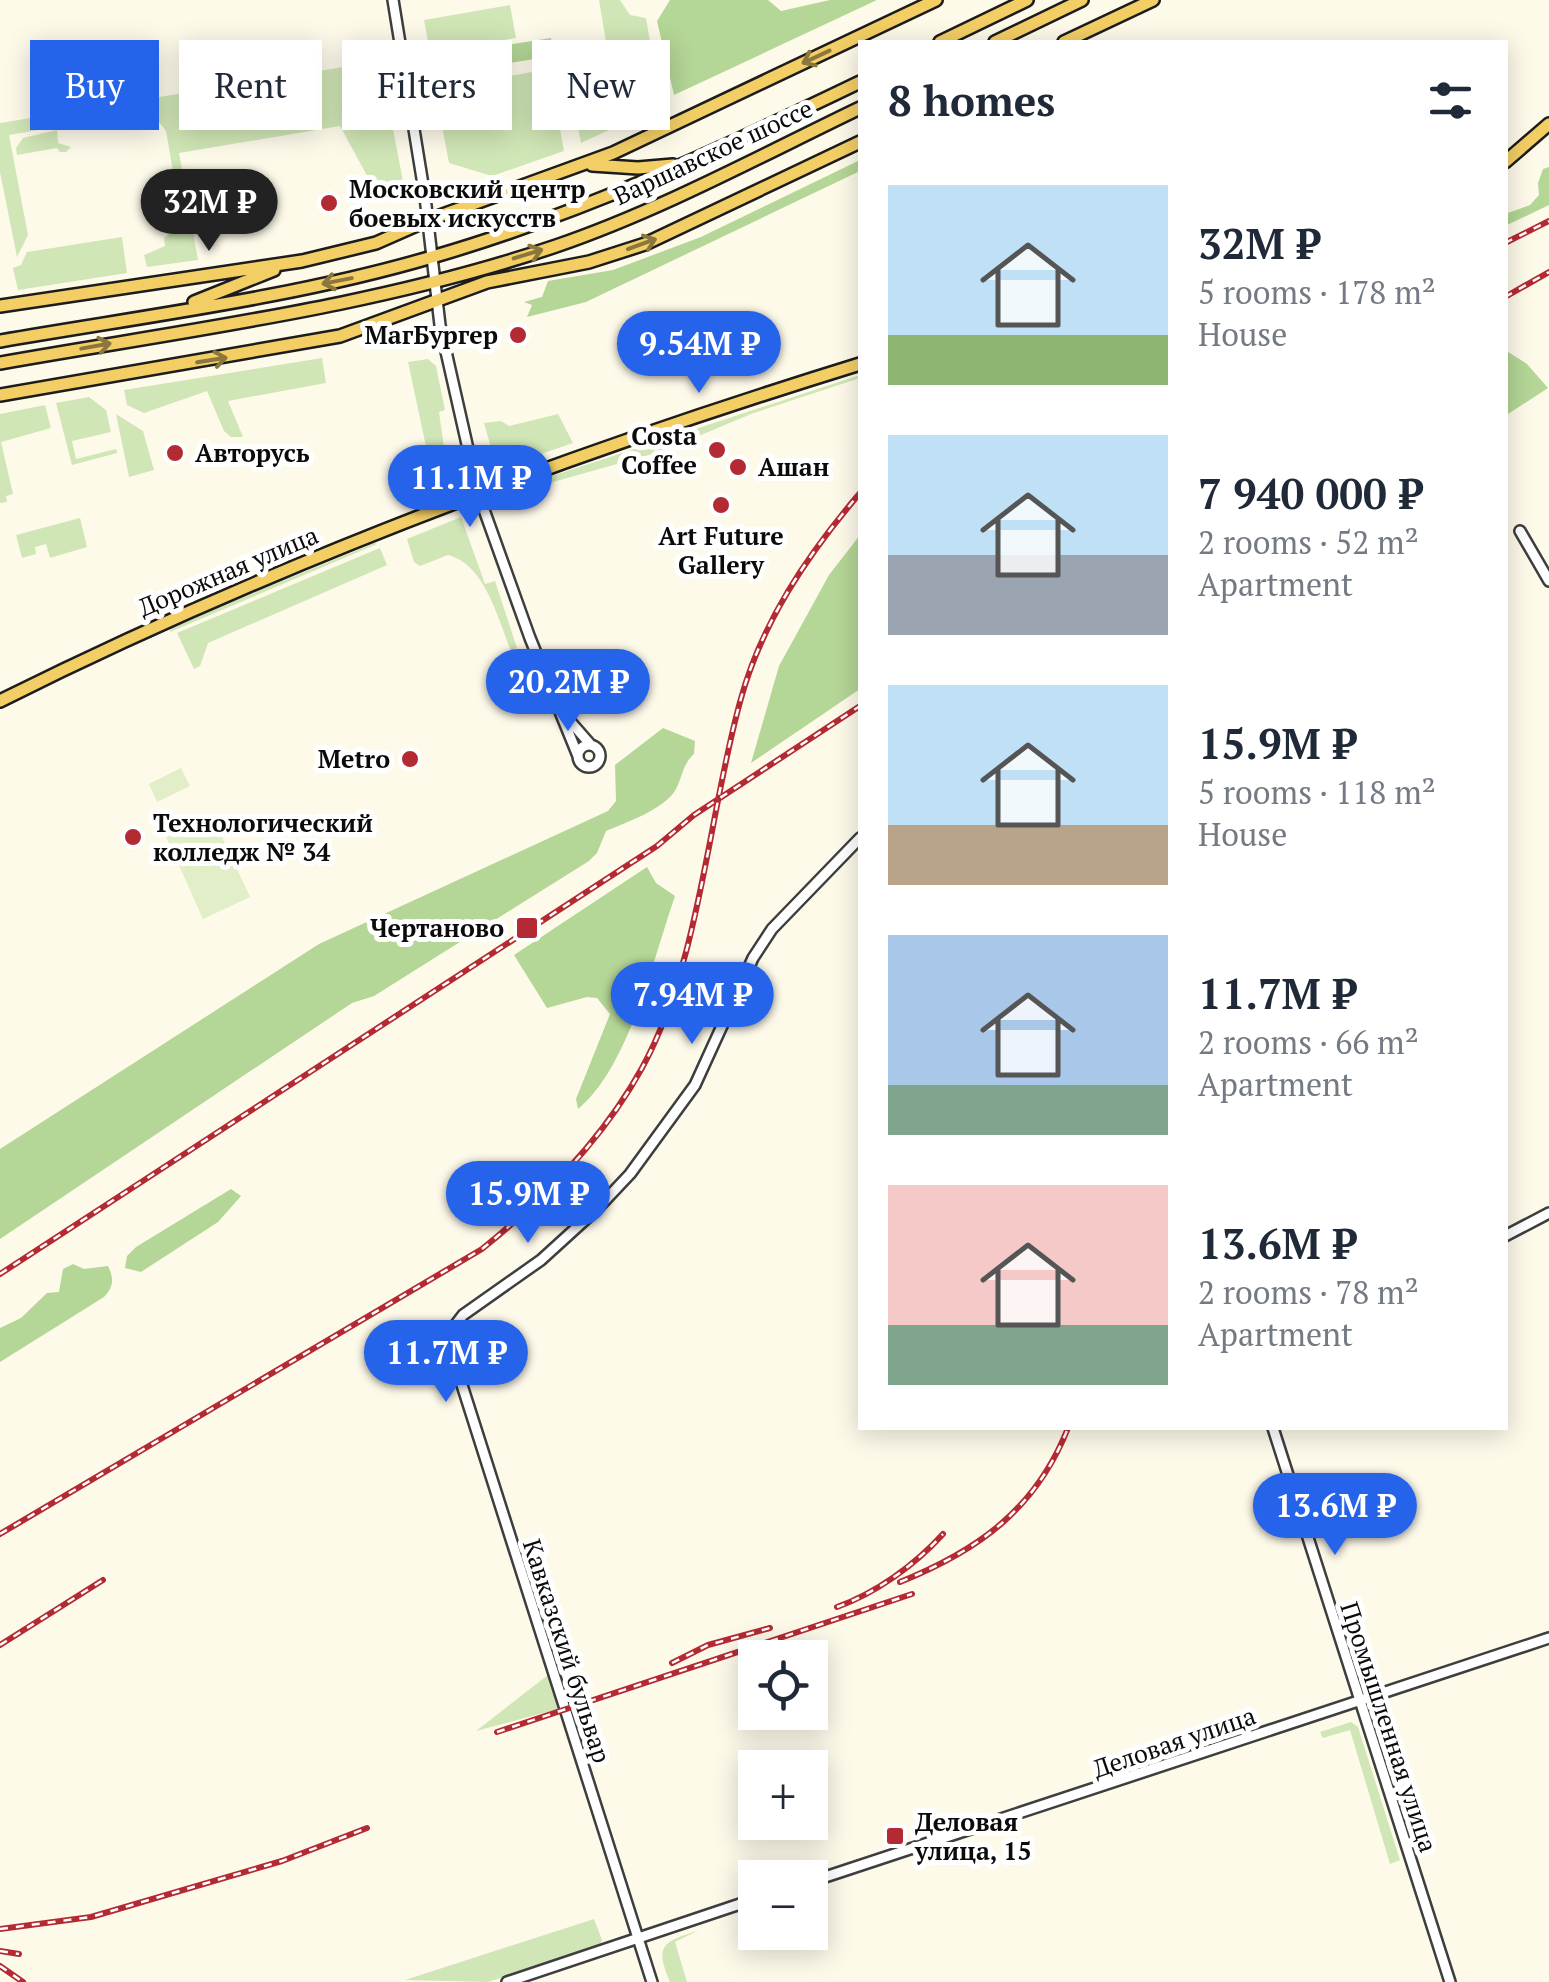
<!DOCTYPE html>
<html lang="en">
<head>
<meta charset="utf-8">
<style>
	body { margin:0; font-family:"PT Serif",serif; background:#f2f2f3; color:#1f2937; height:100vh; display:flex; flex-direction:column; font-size:38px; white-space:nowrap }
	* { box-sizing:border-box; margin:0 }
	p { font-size:32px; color:#747a83 }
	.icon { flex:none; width:55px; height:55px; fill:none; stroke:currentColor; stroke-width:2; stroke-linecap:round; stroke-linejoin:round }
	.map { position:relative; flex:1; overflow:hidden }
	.side { position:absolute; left:858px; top:40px; width:650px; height:1390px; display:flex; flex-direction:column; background:#fff; border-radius:0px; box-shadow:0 5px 25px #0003 }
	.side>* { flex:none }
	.top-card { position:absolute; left:30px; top:40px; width:678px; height:90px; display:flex; gap:20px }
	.controls { position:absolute; left:738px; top:1640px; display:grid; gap:20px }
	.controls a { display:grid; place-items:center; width:90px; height:90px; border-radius:0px; background:#fff; box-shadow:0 5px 25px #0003; font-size:50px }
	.price { position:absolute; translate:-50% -85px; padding:0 22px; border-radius:35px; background:#2563eb; color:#fff; font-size:32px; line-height:65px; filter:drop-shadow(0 2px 5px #0008) }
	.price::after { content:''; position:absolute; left:50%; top:60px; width:30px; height:22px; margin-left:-15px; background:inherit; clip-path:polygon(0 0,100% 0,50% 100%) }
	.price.active { background:#222; color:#fff }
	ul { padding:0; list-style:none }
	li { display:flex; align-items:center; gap:30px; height:250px; padding:0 30px }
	li span { display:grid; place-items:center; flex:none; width:280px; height:200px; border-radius:0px; color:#555 }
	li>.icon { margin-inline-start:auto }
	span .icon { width:120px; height:120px; fill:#fffc; stroke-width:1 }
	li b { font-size:42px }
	h2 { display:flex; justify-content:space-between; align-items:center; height:120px; padding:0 30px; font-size:42px }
	.tag { padding:0 35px; border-radius:0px; background:#fff; box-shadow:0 5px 25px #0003; font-size:35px; line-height:90px }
	.tag.active { background:#2563eb; color:#fff }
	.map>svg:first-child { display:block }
</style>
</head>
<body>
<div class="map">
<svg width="1549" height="1982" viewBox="0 0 1549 1982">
	<rect width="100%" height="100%" fill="#fefaea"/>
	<!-- green -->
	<path fill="#d0e6b6" d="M 599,0 L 620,0 L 630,15 L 646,18 L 661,106 L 581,143 L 568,76 L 610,66 Z
		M 510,5 L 516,38 L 430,52 L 424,20 Z
		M 380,61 L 406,197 L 377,194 L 340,126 L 179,153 L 198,260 L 147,267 L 144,255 L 165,246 L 164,238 L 182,224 L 166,131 L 155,117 L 138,113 L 9,135 L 28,235 L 17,257 L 0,172 L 0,123 Z
		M 549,69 L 564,151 L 492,176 L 449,163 L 435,89 Z
		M 57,130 L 58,143 L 71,147 L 66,152 L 60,152 L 57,148 L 17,155 L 16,148 L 23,138 Z
		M 122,237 L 127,273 L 18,290 L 13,268 L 21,265 L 27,252 Z
		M 322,358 L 326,383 L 228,401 L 243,437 L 231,437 L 224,431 L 207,391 L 144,413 L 127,405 L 124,390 Z
		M 428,359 L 436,366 L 445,410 L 439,412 L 448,475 L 461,472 L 454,490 L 437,498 L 408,362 Z
		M 860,375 L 860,378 L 751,414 L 663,451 L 546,484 L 511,500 L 509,492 L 555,475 Z
		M 89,397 L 106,410 L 111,432 L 72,441 L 76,459 L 116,449 L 117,453 L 72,465 L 56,403 Z
		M 45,405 L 51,428 L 1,442 L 13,494 L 6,496 L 7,502 L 0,503 L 0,414 Z
		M 116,414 L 143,431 L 154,470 L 129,477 Z
		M 558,414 L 573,443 L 497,469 L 484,423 L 501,421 L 509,426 Z
		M 461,517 L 485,584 L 495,581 L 517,648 L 511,651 C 498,619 485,564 448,555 L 420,566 L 414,562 L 407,539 Z
		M 80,518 L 87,547 L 50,558 L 46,544 L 35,547 L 36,554 L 22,558 L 16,535 Z
		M 375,543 L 377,544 L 170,632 L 171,626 Z
		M 380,548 L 387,565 L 208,643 L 200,666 L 194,669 L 177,633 Z
		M 548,1675 L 558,1709 L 476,1731 Z
		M 1351,1722 L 1358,1727 L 1400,1860 L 1390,1864 L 1350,1730 L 1323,1738 L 1320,1732 Z
		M 594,1919 L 602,1940 L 600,1946 L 488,1982 L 405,1980 Z
		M 699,1930 L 675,1942 L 687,1982 L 670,1982 C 654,1945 663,1942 699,1930 Z"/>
	<!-- forest -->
	<path fill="#b4d696" d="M 670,0 L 768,0 L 781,11 L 830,0 L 877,0 L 674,95 L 657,21 Z
		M 551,38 L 553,56 L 433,75 L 430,57 Z
		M 860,160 L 860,171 L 586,302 L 527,317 L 532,305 L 524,302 L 542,297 L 548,281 L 613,270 L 701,237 Z
		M 1549,167 L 1549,205 L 1505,226 L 1505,214 L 1530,205 L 1539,195 L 1538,183 L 1543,169 Z
		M 1505,350 L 1527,364 L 1548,388 L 1505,416 Z
		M 860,535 L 860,689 L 751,763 L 779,666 L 829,575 Z
		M 663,728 L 695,741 L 694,754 C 682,765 683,776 676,789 C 665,809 627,822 606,831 L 597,853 L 589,861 L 374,996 L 352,1003 L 0,1239 L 0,1149 L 319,944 L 608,811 L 616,801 L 615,765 Z
		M 647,867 L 656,883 L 675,896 C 653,959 629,1067 578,1109 L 576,1099 L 610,1014 L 597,998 L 587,997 L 547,1008 L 514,955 Z
		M 231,1189 L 241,1196 L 218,1222 L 141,1272 L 125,1268 L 127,1256 L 136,1247 Z
		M 73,1264 L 84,1269 L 108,1266 C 114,1279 114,1286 104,1297 L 0,1362 L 0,1328 L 21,1318 L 47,1293 L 59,1292 L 63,1269 Z"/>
	<!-- pitch -->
	<path fill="#e1eec7" d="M 181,768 L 190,786 L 157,802 L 149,784 Z
		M 211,813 L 250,897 L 203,919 L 165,834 Z"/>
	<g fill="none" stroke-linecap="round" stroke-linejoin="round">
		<defs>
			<path id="minor" d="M 393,0 L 425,197 L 440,325 L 478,493 L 530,638 L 578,756
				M 1520,531 L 1549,581
				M 562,712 L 590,744
				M578 756a11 11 0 1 1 22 0a11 11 0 1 1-22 0Z
				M 1505,1236 L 1549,1213
				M 1273,1428 L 1450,1982
				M 810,1882 L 1549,1638
				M 507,1982 L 755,1899
				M 652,1982 L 448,1341 L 450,1332 L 463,1315 L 541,1260 L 597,1209 L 630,1174 L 695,1085 L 753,958 L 772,929 L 860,838"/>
			<path id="major" d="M 940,42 L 1027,0
				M 995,42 L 1082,0
				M 1064,42 L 1153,0
				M 1505,162 L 1549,124
				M 592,165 L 638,168 L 673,165
				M 194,302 L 274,270
				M 0,306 L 302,261 L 376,243 L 426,221 L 613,153 L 936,0
				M 0,341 C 144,316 292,298 432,257 C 581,214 721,149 860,82
				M 0,363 C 186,330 377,307 556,246 C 661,210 760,156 860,108
				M 0,395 L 340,336 L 487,282 L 589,262 L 645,244 L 860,142
				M 0,701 C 276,563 565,455 860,364"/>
		</defs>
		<!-- minor casing -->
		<use href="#minor" stroke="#3e3e3e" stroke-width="14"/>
		<!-- major casing -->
		<use href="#major" stroke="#1c1c1c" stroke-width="16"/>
		<!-- minor -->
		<use href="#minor" stroke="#fff" stroke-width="9"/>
		<!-- major -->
		<use href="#major" stroke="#f3ce65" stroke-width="11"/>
		<defs>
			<path id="rail" d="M 1505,243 L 1549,221
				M 1505,297 L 1549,272
				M 0,1274 L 657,846 L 694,815 L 860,706
				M 0,1534 L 482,1249 C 545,1198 603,1139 642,1068 C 700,962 708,818 740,702 C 761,623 808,554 860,493
				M 900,1582 C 979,1550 1036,1509 1068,1428
				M 837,1607 C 876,1593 915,1565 943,1534
				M 0,1645 L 103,1580
				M 672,1663 L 708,1645 L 770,1628
				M 497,1732 L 912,1594
				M 0,1929 L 91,1917 L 282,1861 L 367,1828
				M 0,1951 L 19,1954
				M 0,1966 L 23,1982"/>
		</defs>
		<!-- rail casing -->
		<use href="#rail" stroke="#b42a33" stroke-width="6"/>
		<!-- rail -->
		<use href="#rail" stroke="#fff" stroke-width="2.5" stroke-dasharray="8" stroke-linecap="butt"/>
	</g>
	<!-- one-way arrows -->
	<defs><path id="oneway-shaft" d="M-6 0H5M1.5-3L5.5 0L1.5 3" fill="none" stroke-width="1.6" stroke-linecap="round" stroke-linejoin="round" transform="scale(2.5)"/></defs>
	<g stroke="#8b763c">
		<use href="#oneway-shaft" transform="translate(816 57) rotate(155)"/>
		<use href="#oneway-shaft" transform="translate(642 244) rotate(-20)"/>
		<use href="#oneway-shaft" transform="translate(528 254) rotate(-17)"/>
		<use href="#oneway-shaft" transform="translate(337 281) rotate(169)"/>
		<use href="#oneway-shaft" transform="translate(96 346) rotate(-10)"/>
		<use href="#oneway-shaft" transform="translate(212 360) rotate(-9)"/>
	</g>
	<!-- markers -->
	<g fill="#b42a33" stroke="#fff" stroke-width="4">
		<circle cx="329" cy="203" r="10"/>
		<circle cx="518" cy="335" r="10"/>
		<circle cx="717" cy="450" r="10"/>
		<circle cx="175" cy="453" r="10"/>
		<circle cx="738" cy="467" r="10"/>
		<circle cx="721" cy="505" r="10"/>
		<circle cx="410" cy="759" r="10"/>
		<circle cx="133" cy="837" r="10"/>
		<rect x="515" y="916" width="24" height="24" rx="5"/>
		<rect x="885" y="1826" width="20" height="20" rx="5"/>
	</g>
	<g text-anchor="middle" stroke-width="10" stroke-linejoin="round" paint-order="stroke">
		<!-- street labels -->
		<g font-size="25" fill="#0b0b0b" stroke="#fff">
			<text transform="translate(713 152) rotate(-25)" y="9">Варшавское шоссе</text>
			<text transform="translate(228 571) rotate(-23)" y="9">Дорожная улица</text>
			<text transform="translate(567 1651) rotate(72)" y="9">Кавказский бульвар</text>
			<text transform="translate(1389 1727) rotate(72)" y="9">Промышленная улица</text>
			<text transform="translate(1174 1742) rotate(-19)" y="9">Деловая улица</text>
		</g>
		<!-- poi labels -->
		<g font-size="25" font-weight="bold" fill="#0b0b0b" stroke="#fff" text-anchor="start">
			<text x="349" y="198">Московский центр<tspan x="349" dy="29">боевых искусств</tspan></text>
			<text x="498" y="344" text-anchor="end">МагБургер</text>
			<text x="697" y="445" text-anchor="end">Costa<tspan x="697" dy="29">Coffee</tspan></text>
			<text x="195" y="462">Авторусь</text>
			<text x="758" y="476">Ашан</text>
			<text x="721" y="545" text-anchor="middle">Art Future<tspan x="721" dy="29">Gallery</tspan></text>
			<text x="390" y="768" text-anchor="end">Metro</text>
			<text x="153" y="832">Технологический<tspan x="153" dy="29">колледж № 34</tspan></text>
			<text x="504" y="937" text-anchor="end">Чертаново</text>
			<text x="915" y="1831">Деловая<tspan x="915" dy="29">улица, 15</tspan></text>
		</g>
	</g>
</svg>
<div class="controls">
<a><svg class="icon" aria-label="locate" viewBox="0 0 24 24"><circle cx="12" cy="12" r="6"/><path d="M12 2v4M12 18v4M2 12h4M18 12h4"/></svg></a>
<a>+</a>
<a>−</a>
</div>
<b class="price active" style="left:209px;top:254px">32M ₽</b>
<b class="price" style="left:699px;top:396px">9.54M ₽</b>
<b class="price" style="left:470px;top:530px">11.1M ₽</b>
<b class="price" style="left:568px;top:734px">20.2M ₽</b>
<b class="price" style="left:692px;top:1047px">7.94M ₽</b>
<b class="price" style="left:528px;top:1246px">15.9M ₽</b>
<b class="price" style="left:446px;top:1405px">11.7M ₽</b>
<b class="price" style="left:1335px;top:1558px">13.6M ₽</b>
<div class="top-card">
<a class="tag active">Buy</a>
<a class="tag">Rent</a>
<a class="tag">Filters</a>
<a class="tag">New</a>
</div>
<section class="side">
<h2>8 homes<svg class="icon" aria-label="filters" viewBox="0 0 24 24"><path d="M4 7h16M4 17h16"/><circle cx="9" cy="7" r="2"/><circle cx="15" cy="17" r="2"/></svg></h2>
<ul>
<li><span style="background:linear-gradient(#bfe0f5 75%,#8fb573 0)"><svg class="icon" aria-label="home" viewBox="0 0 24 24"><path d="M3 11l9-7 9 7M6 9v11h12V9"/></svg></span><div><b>32M ₽</b><p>5 rooms · 178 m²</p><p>House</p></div></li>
<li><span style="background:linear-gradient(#bfe0f5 60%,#9aa5b1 0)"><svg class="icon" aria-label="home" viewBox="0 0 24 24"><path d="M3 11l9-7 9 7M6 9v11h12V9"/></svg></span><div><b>7 940 000 ₽</b><p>2 rooms · 52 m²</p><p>Apartment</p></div></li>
<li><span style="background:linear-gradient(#bfe0f5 70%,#b9a48a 0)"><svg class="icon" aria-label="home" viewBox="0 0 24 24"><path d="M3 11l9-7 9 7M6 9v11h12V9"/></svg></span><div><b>15.9M ₽</b><p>5 rooms · 118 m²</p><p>House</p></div></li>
<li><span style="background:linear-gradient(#a9c7e8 75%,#7fa58c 0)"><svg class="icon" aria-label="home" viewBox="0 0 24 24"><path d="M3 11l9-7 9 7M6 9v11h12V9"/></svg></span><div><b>11.7M ₽</b><p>2 rooms · 66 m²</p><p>Apartment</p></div></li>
<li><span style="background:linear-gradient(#f6c9c9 70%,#7fa58c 0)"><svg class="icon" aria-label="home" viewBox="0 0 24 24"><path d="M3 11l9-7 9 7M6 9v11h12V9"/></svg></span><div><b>13.6M ₽</b><p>2 rooms · 78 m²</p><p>Apartment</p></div></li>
</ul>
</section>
</div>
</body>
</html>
